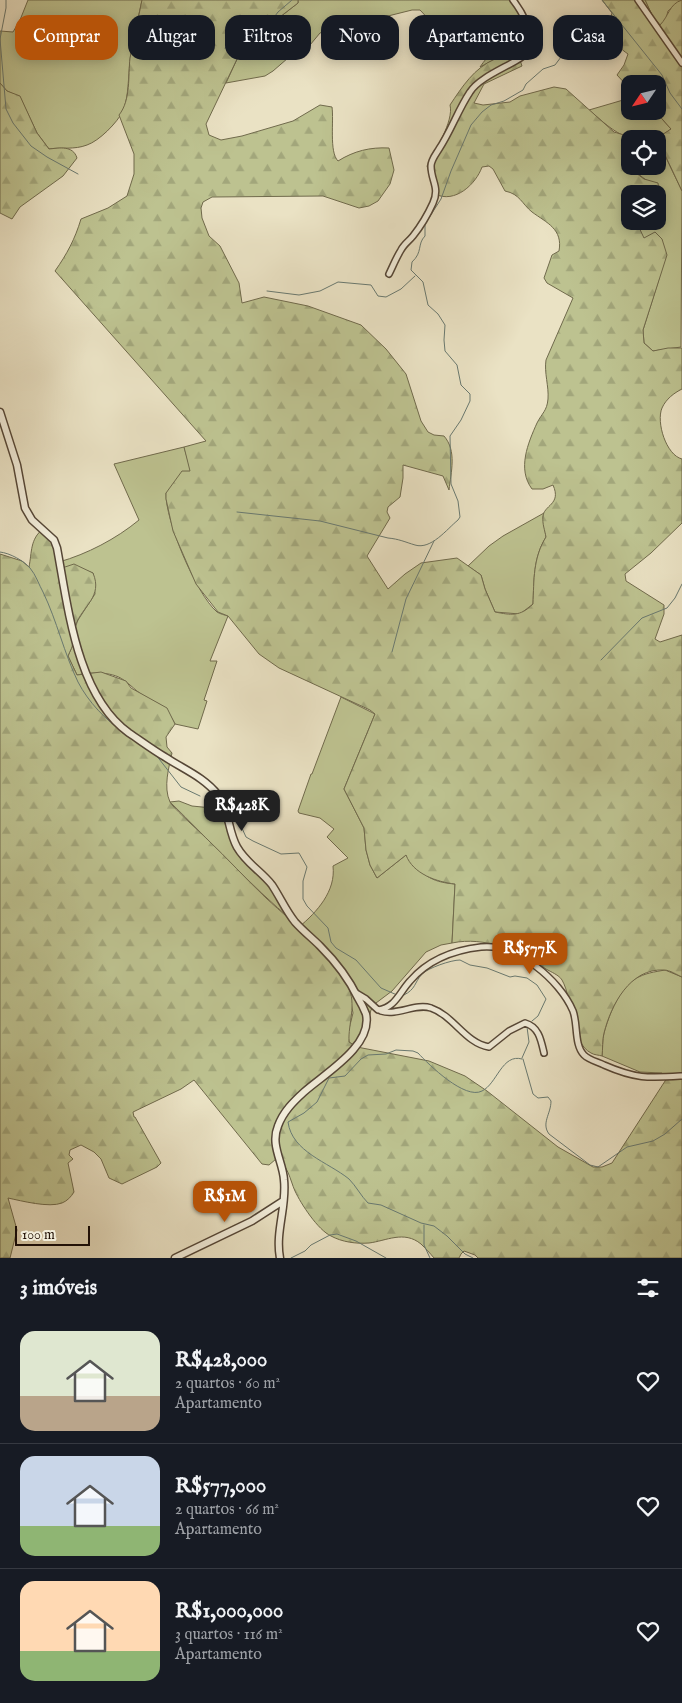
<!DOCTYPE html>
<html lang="pt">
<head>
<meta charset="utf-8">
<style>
	body { margin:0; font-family:"IM FELL English",serif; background:#20242c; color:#f1f3f6; height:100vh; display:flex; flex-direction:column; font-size:19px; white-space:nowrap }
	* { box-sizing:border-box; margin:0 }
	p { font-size:16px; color:#9ea1a6 }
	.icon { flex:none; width:28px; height:28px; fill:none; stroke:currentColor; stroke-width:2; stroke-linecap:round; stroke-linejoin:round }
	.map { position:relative; height:1258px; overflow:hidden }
	.sheet { display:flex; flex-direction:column; background:#171b24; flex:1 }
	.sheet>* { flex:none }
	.top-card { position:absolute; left:15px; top:15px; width:652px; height:45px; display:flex; gap:10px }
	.needle { width:32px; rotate:235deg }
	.tools { position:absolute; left:621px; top:75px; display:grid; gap:10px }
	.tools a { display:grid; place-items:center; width:45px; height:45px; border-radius:10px; background:#171b24; box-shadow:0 2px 12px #0003; font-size:25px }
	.scale { position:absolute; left:15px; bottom:12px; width:75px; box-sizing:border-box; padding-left:5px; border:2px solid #231207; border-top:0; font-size:14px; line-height:18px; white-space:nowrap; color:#231207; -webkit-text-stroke:4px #f1ecd9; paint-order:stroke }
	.price { position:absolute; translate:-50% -42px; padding:0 11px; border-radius:10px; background:#b45309; color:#fff; font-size:16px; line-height:32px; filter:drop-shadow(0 1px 2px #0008) }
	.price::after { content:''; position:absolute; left:50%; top:30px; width:15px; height:11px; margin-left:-8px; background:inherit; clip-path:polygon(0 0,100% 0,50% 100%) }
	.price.active { background:#222; color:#fff }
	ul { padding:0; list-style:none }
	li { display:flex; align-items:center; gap:15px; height:125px; padding:0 20px }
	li+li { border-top:1px solid #363941 }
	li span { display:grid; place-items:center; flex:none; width:140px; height:100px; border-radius:15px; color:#555 }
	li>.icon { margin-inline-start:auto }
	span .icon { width:60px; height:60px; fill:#fffc; stroke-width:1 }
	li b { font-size:21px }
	h2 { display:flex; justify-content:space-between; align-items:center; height:60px; padding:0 20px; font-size:21px }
	.pill { padding:0 18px; border-radius:15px; background:#171b24; box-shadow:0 2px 12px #0003; font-size:18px; line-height:45px }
	.pill.active { background:#b45309; color:#fff }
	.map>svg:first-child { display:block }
</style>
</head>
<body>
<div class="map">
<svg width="682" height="1258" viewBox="0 0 682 1258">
	<defs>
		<pattern id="forest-firs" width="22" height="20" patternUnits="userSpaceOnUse" patternTransform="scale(1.25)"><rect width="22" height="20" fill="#bdc290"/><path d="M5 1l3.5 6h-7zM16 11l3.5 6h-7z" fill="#a2a67b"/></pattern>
	</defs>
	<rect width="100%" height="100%" fill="#eae2c4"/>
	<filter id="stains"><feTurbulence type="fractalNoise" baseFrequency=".004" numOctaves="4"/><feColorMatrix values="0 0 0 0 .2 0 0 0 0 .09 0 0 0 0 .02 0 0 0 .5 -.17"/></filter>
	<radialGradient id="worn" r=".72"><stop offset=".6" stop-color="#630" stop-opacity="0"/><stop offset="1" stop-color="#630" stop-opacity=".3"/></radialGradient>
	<!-- green -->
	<path fill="#bdc290" stroke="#706a4c" d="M 28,0 L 142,0 C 138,20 132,41 130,61 C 128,77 129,96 123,111 C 117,123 99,141 87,145 C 74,150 62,147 49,149 L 37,133 L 20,97 L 7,91 L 0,83 L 0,31 L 13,32 L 20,20 Z
		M 298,0 L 514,0 L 531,36 L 524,47 L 495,59 L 480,67 C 484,61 489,56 492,50 C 498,38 491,27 485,16 L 436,27 L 420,10 L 412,10 L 372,20 L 344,23 L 320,33 L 305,51 L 288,58 L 273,71 L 265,76 L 226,83 L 238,57 L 236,51 L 298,3 Z
		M 645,0 L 681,0 L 668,11 L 666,19 L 660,25 L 653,17 Z
		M 630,98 L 630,111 L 655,111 L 671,129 L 657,139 L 682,191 L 681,347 L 653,351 L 644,343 L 643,330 L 659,279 L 636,221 L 658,221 L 658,194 L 656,194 L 659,190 C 651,183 644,179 636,172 L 639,166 L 658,166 L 658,139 C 649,139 636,141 629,138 C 613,132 602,121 589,110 Z
		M 184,447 L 191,471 L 166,493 C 165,520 196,594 217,612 C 220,614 225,615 228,616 L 210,661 L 217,661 L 204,700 L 207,701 L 198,729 L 175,724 C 163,701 161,707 141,694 C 135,690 132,686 126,682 C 115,671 91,672 77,675 L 68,656 L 74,642 L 75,628 L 78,620 L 95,594 L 93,573 L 77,567 L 62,568 L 59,562 C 87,554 116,539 139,520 L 114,464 Z
		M 544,513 L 543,517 L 546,537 C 533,558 534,580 533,604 L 520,614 L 495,612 L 485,589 L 481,575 L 468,566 L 489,546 L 503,536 Z
		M 341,697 L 375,714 L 344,789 L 364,828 L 366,850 L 370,865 L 377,878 L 406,855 C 422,874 429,882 455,884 L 452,943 L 441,945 L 426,952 L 392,991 L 376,1003 L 371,1010 L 365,1032 L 356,1047 L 349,1042 L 348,1033 L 353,1013 L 348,987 L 323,949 L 299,927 C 317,912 336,891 333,866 L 348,858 L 327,837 L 334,829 L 320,818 L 299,813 L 298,811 L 311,774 L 312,774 Z
		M 179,801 L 192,806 L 222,809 L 231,836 L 247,855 L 265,874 L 294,922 C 250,885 211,842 170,802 Z
		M 665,970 L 682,977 L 682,1076 L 667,1078 L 662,1073 L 640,1072 L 602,1056 C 603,1049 602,1040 604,1033 C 609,1015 619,989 635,979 C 645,973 654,972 665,970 Z"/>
	<!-- forest -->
	<path fill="url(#forest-firs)" stroke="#706a4c" d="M 142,0 L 298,0 L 298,3 L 236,51 L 238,57 L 206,124 L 209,135 L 221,140 L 242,136 L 293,121 L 320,105 L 332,107 C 334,121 329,152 338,161 C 354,151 370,147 389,148 L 394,170 L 390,184 L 378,201 L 369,206 L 359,208 L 323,196 L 212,197 L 203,202 L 201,208 L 202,218 L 209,236 L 220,246 L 239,283 L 242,303 L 264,297 L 308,306 L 361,325 L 386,349 L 406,374 L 421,421 L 428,432 L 434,435 L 444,436 C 457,451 451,472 449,490 L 443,476 L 403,465 L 403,478 L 400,497 L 388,507 L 387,512 L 390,518 L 367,556 L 388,589 L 405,574 L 421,563 L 457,558 L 481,575 L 485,589 L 495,612 C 511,615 520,617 533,604 C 534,580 533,558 546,537 C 545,531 542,523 543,517 C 543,505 562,505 553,485 L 543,489 L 532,489 C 517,469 528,443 537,423 C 542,413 547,411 548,399 C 549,386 544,373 546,360 L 573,298 L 547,283 L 544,278 L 552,255 L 559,251 C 563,229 547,223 532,212 C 522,204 520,194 505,191 L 493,169 L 489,166 L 482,167 C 476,184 455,204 435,194 L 427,166 C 435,151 454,121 450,105 C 462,87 474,68 495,59 C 501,56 508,55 514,52 L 520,60 L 522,66 L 484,84 L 474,103 L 483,105 L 510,102 L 520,96 L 554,87 L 566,89 L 614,132 L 624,135 L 630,139 L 630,166 L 639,166 L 636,173 L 644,179 L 658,183 L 659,191 L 656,194 L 630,194 L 630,221 L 636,221 L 644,238 L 655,232 L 662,239 L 667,255 L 643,330 L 644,343 L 653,351 L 668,348 L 682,348 L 682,389 C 674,393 666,399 662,408 C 656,422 666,455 682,459 L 682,523 L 651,553 L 625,574 L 626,581 L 664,605 L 664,614 L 655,639 L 660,642 L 682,635 L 682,977 C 677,975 670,970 664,970 C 630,968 611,1005 604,1033 C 602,1040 603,1049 602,1056 C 599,1055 594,1055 591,1053 C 571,1043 573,999 562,980 C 559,975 551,972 546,969 C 519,951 485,936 452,943 L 455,884 C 437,882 413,874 406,855 L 377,878 L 370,865 L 366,850 L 364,828 L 344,789 L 375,714 L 370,710 L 279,668 L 259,654 L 228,616 L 218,612 L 196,584 L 173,531 L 166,499 L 166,493 L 182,471 L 190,471 L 184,447 L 206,441 L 55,271 C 67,254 75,239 81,219 L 108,208 L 127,196 L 134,174 L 134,154 L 119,115 C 131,100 128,76 130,58 C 134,39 138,19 142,0 Z
		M 602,0 L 645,0 L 653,17 L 660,25 C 669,16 669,4 682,0 L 682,191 L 657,138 L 671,129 L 655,111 L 658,111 L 658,84 L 630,84 L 630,89 L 617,75 L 624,65 L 628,54 C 613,44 606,30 612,13 Z
		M 0,83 L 7,91 L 20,96 L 37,133 L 49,149 C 59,148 73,145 77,158 L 63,176 L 20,207 L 12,219 L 0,213 Z
		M 43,529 L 50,535 L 62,568 L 74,564 L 93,573 C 103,597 83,605 75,626 C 74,631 75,636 74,641 C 73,646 70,651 68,656 L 77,675 L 101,672 L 126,681 L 131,688 L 167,708 L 175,724 L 166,737 L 167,747 L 172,753 C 169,767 163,787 170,802 C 173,808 200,832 207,839 C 227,858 246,879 266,898 C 296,926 329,949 348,986 C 357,1005 348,1023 349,1042 L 357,1047 L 429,1061 L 465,1076 L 487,1091 L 558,1147 L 593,1167 L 602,1167 L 612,1163 L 667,1078 L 682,1076 L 682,1258 L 478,1258 L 475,1255 L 464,1251 L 461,1254 L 459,1258 L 434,1258 C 430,1253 425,1248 421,1244 C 404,1230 386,1241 369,1243 C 356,1244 342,1242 331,1236 C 318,1230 301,1204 295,1191 C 290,1180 288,1164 276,1159 L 269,1165 L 262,1164 L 194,1080 L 181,1089 L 133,1112 L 134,1117 L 135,1117 L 161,1163 L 157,1167 L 122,1184 L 109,1178 L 101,1159 L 94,1152 L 81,1145 L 70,1150 L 69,1155 L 73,1159 L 68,1163 L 74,1192 C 71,1197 67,1201 62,1203 C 49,1208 22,1201 8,1198 L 17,1230 L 10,1258 L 0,1258 L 0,554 L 22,561 L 29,567 C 32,552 30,539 43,529 Z"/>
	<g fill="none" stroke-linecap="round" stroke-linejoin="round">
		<!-- stream -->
		<path stroke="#697970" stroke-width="1" d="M 6,0 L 6,8 L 0,39 L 6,109 L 13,123 L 31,146 L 47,157 L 78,174
			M 602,0 L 662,75 L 670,93 L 682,109
			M 225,48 L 244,37 L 250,30 L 269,24 L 278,12 L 292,0
			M 267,291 L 299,295 L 320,291 L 338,282 L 371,285 L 378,296 L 386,297 L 401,289 L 415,276
			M 237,512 L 320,521 L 388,538 C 399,539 405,542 415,545 C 431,550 447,529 458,520 L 460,517 L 458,501 L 451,484 L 450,436 L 461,420 L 470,401 L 470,394 L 461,385 L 457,365 L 445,351 L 444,340 L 445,325 L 438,314 L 428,305 L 423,282 L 411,270 L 412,262 C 423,252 417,244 425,236 L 425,224 L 441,199 L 451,171 L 471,125 L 482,112 L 491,105 L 504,101 L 523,90 L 526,84 L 543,69 L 555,65 L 561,57 L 574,49 L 576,43 L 588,40 L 598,31 L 610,31 L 616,17
			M 0,552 C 10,553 24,561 30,568 C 36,575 39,585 43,592 C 57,621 64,653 78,682 C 89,703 105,719 124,733
			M 392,652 L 406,599 L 434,541
			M 601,660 L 642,618 L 667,608 L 675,598 L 682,584
			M 156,755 L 181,787 L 200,796
			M 241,826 L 246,837 L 253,841 L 281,854 L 299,853 L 307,867 L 303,881 L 303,899 L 307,906 L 328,928 L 331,942 L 336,948 L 356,960 L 381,988 L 397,995
			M 404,995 C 416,989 414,983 422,974 C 428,968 451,960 460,960 L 470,965 L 487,968 L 510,977 L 515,976 L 527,978 L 537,985 L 546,999 L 538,1016 L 532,1021
			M 522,1058 L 529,1042 L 527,1027
			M 523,1059 L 533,1094 L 538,1098 L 548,1097 L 551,1101 C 551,1114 541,1123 549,1134 L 590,1165 L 598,1167 L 627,1147 L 653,1141 L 665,1134 L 682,1119
			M 424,1225 L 424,1245 L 430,1258
			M 291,1258 L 305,1251 L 311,1245 L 330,1235 L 337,1234 L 356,1241 L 386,1258
			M 473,1258 L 465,1254 L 447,1236 L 434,1226 L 421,1223 L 381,1205 L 368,1203 C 361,1196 356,1186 349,1179 C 328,1162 292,1152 288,1122 L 304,1113 L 317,1102 L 329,1078 L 345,1076 L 361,1059 L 368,1055 L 386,1054 L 396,1050 L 413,1051 L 418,1053 C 429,1065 465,1100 482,1091 C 497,1084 502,1053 522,1059"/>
		<defs>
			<path id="minor" d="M 638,0 L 682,63
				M 389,274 C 393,266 396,258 401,250 C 404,244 409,241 413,236 C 421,226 428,214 433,203 C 440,187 431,181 431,166 C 431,160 436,154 439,149 C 451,131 458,110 470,92 C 482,73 524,62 531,48 C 537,37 520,9 513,0
				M 356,993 L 366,999 L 378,1010 C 396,1007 399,993 410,981 C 428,960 454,950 481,947 C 516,943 560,980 573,1011 C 578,1024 574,1045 584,1055 C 589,1060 598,1062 604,1065 C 636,1079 648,1078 682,1076
				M 381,1011 C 398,1016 415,1003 431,1008 C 454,1016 465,1043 489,1047 L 509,1031 L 525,1023 C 539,1027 541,1040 544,1053"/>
			<path id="tertiary" d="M 0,412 L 17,465 L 25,508 L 32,520 L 54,540 L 57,548 C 68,607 77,696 129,733 C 141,741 153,750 165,757 C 183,769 204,777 218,795 C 229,809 228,831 237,847 C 246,863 261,871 272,885 C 280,897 286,911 295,922 C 303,931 312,938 320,946 C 335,961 349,979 358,998 C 361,1003 364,1009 366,1014 C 373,1046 324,1074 304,1092 C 293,1102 283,1112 278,1126 C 270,1145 283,1162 284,1180 C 287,1206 275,1232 280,1258
				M 175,1258 L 252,1221 L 283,1201"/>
		</defs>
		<!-- minor casing -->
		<use href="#minor" stroke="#554636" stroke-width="8"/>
		<!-- tertiary casing -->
		<use href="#tertiary" stroke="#554636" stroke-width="9"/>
		<!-- minor -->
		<use href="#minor" stroke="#f1ecd9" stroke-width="5"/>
		<!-- tertiary -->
		<use href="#tertiary" stroke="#f1ecd9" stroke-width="6"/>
	</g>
	<rect width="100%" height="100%" filter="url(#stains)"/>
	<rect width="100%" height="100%" fill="url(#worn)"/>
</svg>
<div class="tools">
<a><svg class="needle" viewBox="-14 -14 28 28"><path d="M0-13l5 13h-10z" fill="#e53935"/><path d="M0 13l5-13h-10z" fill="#9ea1a6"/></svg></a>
<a><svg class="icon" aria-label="locate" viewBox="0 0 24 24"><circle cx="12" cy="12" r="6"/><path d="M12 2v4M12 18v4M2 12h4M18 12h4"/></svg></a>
<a><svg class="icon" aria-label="layers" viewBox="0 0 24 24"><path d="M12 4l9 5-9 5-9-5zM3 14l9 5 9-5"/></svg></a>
</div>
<div class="scale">100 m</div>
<b class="price active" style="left:242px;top:832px">R$428K</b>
<b class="price" style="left:530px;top:975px">R$577K</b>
<b class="price" style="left:225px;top:1223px">R$1M</b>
<div class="top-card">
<a class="pill active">Comprar</a>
<a class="pill">Alugar</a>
<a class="pill">Filtros</a>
<a class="pill">Novo</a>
<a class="pill">Apartamento</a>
<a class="pill">Casa</a>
</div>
</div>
<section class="sheet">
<h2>3 imóveis<svg class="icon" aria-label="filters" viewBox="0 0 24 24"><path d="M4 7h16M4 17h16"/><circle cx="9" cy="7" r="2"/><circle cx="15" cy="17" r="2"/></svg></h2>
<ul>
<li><span style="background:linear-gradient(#dfe7d0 65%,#b9a48a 0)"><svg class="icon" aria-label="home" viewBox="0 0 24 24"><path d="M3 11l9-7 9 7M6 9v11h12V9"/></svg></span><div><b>R$428,000</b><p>2 quartos · 60 m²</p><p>Apartamento</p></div><svg class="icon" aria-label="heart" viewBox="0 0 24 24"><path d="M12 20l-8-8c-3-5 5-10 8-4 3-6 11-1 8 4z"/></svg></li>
<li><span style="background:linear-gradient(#c9d6e8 70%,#8fb573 0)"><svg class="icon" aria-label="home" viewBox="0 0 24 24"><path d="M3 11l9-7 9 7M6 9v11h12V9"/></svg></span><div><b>R$577,000</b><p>2 quartos · 66 m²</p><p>Apartamento</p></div><svg class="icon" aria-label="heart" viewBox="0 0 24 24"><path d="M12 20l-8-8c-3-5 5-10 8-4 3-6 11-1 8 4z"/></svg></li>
<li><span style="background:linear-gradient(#ffd9b3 70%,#8fb573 0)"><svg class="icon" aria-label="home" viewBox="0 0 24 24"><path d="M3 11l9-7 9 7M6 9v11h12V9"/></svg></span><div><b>R$1,000,000</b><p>3 quartos · 116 m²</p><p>Apartamento</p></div><svg class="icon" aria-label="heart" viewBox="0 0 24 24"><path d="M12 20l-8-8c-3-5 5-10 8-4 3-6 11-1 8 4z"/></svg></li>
</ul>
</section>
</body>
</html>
